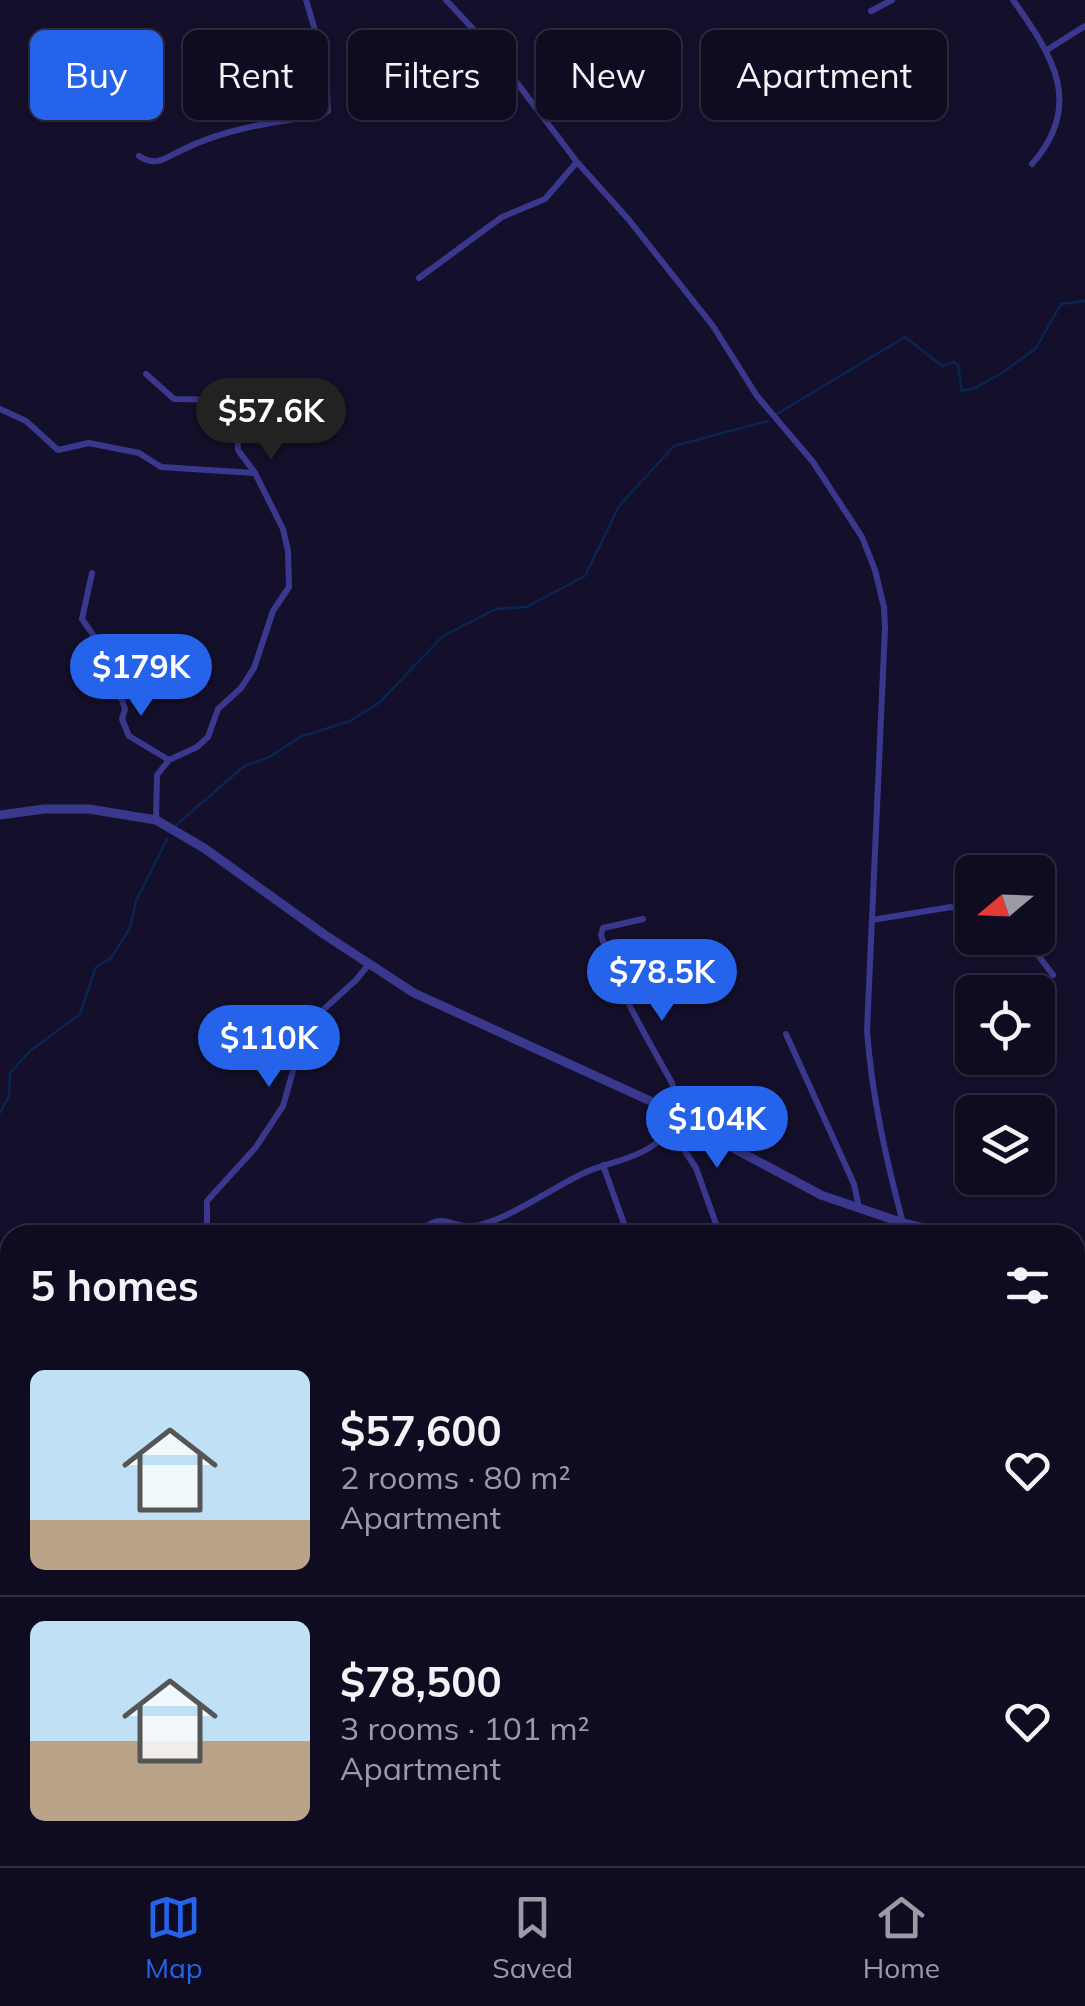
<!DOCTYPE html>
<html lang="en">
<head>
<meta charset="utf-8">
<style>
	body { margin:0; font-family:Mulish,sans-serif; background:#1d1a2e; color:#f1f3f6; height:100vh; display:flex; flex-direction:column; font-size:38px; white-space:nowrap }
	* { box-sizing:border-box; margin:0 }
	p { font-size:32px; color:#9b9ba5 }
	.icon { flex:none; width:55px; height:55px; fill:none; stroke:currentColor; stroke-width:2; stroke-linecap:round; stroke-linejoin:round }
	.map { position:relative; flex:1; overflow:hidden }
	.drawer { position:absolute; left:0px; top:1225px; width:1085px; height:642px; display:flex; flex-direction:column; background:#0f0c21; border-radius:30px 30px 0 0; box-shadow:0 2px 8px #0004,0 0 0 2px #2f2c3f }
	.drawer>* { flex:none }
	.guide { position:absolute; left:30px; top:30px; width:1025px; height:90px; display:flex; gap:20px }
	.needle { width:65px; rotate:251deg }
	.controls { position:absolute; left:955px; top:855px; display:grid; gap:20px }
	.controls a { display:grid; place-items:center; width:100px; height:100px; border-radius:15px; background:#0f0c21; box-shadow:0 2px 8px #0004,0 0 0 2px #2f2c3f; font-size:50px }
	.price { position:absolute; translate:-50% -85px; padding:0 22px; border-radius:35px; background:#2563eb; color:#fff; font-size:32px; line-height:65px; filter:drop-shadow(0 2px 5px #0008) }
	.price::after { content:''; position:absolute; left:50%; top:60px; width:30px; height:22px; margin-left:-15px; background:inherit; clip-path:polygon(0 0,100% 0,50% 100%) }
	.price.on { background:#222; color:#fff }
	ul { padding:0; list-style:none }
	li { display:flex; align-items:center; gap:30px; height:250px; padding:0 30px }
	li+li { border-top:2px solid #2f2c3f }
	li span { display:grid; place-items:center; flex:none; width:280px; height:200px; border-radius:15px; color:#555 }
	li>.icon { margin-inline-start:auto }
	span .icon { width:120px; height:120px; fill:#fffc; stroke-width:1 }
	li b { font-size:42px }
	h2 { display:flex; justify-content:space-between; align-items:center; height:120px; padding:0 30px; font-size:42px }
	.chip { padding:0 35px; border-radius:15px; background:#0f0c21; box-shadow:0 2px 8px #0004,0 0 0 2px #2f2c3f; font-size:35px; line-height:90px }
	.chip.on { background:#2563eb; color:#fff }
	.dock { display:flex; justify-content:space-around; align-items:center; height:140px; border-top:2px solid #2f2c3f; background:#0f0c21; font-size:28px; color:#9b9ba5 }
	.dock a { display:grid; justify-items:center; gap:5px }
	.dock .on { color:#2563eb }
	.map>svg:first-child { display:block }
</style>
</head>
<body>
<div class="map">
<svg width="1085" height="1866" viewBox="0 0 1085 1866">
	<rect width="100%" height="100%" fill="#14102c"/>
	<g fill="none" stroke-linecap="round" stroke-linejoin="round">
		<!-- stream -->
		<path stroke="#0a2551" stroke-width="2.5" d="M 777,414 L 905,337 L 942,366 L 954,362 L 958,365 L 962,391 L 975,388 L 1002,373 L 1036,348 L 1061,304 L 1085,301
			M 174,827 L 243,767 L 269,757 L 300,737 L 350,721 L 380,702 L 443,636 L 496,609 L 526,607 L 585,576 L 619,506 L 674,446 L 768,421
			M 0,1113 L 9,1096 L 10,1073 L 30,1051 L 80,1014 L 96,967 L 111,958 L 130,928 L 136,901 L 167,839"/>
		<!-- minor -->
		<path stroke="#3a388d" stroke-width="6" d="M 446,0 L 489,46 L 577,162 L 629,220 L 713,326 L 757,396 L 813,462 L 862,537 L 875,570 L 884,607 L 885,628 L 867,1031 C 872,1097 886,1159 903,1223
			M 1013,0 C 1052,55 1085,104 1032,164
			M 871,11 L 892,0
			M 1047,50 L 1085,26
			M 139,156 C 157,168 166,157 182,150 C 226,128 274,122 322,115 L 328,111 L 326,67 L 306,0
			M 419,278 L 502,217 L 545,199 L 577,162
			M 146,374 L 174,399 C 218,399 238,400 238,450 L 255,473 L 283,529 L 288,551 L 289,587 L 273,611 L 254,668 L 241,688 L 218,709 L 208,737 L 197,747 L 169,760 L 157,775 L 156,820
			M 0,409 L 26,421 L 58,450 L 89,443 L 139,453 L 161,467 L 254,473
			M 92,573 L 82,619 L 96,639 L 110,687 L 122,700 L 125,709 L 122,719 L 129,736 L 169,760
			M 643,919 L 603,928 L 601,935 C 617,989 645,1034 672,1083 L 675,1093 L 668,1109
			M 872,920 L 951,907 L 972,915
			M 1015,938 L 1038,955 L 1053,975
			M 786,1034 L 854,1184 L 859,1208
			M 671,1130 L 696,1168 L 720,1235
			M 603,1165 L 628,1235
			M 207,1235 L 207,1201 L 256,1147 L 283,1106 L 303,1036 L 312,1020 L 356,980 L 369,964
			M 418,1235 C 441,1206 452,1232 480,1225 C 516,1215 550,1189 584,1173 C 605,1163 629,1161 649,1148 C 663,1140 672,1128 681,1115
			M 1075,1295 L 1085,1291
			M 0,1413 L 0,1415
			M 1075,1444 L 1085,1440
			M 0,1546 L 10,1547
			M 1075,1568 L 1085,1565
			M 0,1627 L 10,1628
			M 0,1743 L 10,1747
			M 1075,1840 L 1085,1840
			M 336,1858 L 340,1866
			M 474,1858 L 477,1866
			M 953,1858 L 953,1866
			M 51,1866 L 52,1858
			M 217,1866 L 235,1858
			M 1032,1866 L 1033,1858"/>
		<!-- tertiary -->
		<path stroke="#3a388d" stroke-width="9" d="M 0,815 L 44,809 L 89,809 L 156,820 L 204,848 L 325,935 L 414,993 L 681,1115 L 735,1149 L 821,1195 L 903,1223 L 953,1235
			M 1075,1265 L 1085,1267"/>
	</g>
</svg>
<div class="controls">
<a><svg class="needle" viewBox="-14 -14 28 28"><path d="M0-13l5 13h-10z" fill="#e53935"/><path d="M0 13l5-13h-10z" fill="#9b9ba5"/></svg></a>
<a><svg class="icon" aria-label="locate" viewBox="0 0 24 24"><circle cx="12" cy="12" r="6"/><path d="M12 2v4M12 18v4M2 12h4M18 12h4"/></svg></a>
<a><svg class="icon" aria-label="layers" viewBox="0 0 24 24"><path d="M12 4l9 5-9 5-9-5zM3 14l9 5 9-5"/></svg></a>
</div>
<b class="price on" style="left:271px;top:463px">$57.6K</b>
<b class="price" style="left:141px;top:719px">$179K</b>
<b class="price" style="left:662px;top:1024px">$78.5K</b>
<b class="price" style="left:269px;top:1090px">$110K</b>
<b class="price" style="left:717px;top:1171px">$104K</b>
<div class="guide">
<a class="chip on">Buy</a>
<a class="chip">Rent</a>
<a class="chip">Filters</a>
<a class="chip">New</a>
<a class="chip">Apartment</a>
</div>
<section class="drawer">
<h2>5 homes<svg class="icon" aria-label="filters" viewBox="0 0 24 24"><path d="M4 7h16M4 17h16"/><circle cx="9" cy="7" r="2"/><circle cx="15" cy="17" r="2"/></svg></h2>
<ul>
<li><span style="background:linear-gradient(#bfe0f5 75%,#b9a48a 0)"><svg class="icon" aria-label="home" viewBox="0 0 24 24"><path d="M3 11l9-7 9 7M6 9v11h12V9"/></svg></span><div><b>$57,600</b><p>2 rooms · 80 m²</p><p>Apartment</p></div><svg class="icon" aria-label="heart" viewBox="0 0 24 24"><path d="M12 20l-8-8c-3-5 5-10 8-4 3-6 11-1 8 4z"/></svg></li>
<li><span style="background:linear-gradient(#bfe0f5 60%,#b9a48a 0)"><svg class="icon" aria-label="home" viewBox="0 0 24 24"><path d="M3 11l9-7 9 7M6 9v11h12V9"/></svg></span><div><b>$78,500</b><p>3 rooms · 101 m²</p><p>Apartment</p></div><svg class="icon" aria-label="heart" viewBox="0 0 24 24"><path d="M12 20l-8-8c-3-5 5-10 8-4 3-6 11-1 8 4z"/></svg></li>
</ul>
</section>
</div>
<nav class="dock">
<a class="on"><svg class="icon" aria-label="map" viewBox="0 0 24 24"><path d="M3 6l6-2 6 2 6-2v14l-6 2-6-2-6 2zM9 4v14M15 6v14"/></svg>Map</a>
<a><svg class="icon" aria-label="saved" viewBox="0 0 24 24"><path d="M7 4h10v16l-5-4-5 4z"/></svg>Saved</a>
<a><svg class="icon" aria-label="home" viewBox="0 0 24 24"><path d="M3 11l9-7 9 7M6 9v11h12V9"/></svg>Home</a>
</nav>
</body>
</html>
